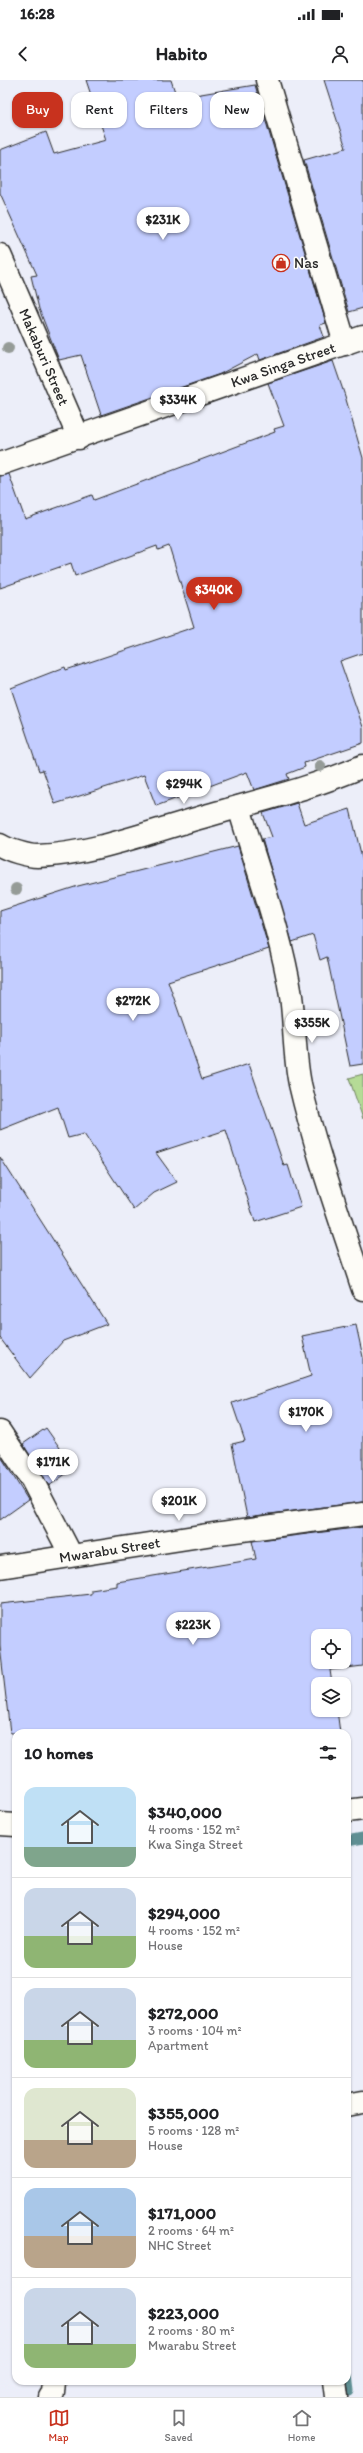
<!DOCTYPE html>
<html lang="en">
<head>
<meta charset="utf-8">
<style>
	body { margin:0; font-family:Itim,sans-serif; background:#f6f6f6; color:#202124; height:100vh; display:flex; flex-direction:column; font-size:15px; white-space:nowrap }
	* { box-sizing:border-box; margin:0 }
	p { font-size:13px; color:#757577 }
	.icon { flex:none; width:22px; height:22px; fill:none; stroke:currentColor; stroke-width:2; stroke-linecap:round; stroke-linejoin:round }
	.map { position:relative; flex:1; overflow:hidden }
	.panel { position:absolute; left:12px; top:1649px; width:339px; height:656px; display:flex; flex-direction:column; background:#fff; border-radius:12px; box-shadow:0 1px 3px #0004 }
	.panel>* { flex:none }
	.banner { position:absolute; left:12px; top:12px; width:339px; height:36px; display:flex; gap:8px }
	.fabs { position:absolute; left:311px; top:1549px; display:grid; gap:8px }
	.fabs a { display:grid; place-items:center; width:40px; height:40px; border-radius:8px; background:#fff; box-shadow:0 1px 3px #0004; font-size:20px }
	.price { position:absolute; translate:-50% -34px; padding:0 9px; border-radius:14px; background:#fff; color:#222; font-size:13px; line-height:26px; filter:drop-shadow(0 1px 2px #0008) }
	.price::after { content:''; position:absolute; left:50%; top:24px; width:12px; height:9px; margin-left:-6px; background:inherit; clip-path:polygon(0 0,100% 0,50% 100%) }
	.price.current { background:#c8321e; color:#fff }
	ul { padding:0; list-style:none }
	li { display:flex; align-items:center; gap:12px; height:100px; padding:0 12px }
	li+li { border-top:1px solid #e0e0e0 }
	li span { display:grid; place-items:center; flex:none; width:112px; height:80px; border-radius:12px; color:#555 }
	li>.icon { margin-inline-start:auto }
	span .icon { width:48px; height:48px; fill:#fffc; stroke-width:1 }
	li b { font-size:17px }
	h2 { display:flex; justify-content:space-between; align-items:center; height:48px; padding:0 12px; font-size:17px }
	.chip { padding:0 14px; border-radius:12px; background:#fff; box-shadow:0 1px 3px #0004; font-size:14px; line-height:36px }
	.chip.current { background:#c8321e; color:#fff }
	.status { display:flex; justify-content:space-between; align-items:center; height:28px; padding:0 20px; background:#fff; direction:ltr }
	.status svg { height:11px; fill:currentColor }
	header { display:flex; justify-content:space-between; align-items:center; height:52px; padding:0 12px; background:#fff; font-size:18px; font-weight:800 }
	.dock { display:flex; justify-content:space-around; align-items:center; height:56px; border-top:1px solid #e0e0e0; background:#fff; font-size:11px; color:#757577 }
	.dock a { display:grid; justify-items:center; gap:2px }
	.dock .current { color:#c8321e }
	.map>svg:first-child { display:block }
</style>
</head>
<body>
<div class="status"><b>16:28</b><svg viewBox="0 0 49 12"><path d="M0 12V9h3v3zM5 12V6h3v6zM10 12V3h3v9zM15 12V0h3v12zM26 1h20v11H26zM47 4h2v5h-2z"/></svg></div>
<header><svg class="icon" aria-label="back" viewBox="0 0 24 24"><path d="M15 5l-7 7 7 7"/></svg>Habito<svg class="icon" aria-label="person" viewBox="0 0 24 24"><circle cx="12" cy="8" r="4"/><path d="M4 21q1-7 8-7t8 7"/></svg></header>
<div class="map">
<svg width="363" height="2317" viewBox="0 0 363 2317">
	<rect width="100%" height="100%" fill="#eceef9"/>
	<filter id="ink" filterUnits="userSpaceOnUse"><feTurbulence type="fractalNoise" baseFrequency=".025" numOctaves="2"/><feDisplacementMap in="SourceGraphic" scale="8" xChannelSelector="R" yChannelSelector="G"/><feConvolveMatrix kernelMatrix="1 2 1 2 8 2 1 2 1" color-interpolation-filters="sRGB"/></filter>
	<g filter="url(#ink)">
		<!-- green -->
		<path fill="#b5db96" stroke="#708360" d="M 363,994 L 363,1039 L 349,998 Z"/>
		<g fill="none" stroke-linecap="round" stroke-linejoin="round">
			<!-- stream -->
			<path stroke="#5f8f93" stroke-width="11" d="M 347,1761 L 363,1758
				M 347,2295 L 349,2311"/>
		</g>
		<!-- building -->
		<path fill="#c3cdff" stroke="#2b2b2b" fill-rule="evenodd" d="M 86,0 L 171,0 L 177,18 L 255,5 L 326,243 L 320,245 L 324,257 L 260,280 L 258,274 L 220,294 L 101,335 L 81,275 L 59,280 L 39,229 L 31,196 L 37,195 L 0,113 L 0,70 L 46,52 L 54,74 L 106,60 Z
			M 324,0 L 363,0 L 363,228 L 349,232 L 304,80 L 346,68 Z
			M 333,281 L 345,316 L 363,378 L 363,573 L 340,581 L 363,647 L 363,663 L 304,683 L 305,687 L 287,694 L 289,699 L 254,710 L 247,692 L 156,726 L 144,695 L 55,724 L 43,690 L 39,691 L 11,608 L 65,587 L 66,590 L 194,547 L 169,466 L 158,470 L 157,466 L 75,496 L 71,483 L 0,508 L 0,396 L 9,394 L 25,439 L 92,415 L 94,420 L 275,352 L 274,349 L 284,346 L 268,303 Z
			M 297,723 L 304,744 L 350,729 L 363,782 L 363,984 L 350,986 L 327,877 L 320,880 L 313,855 L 292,862 L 262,759 L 272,757 L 263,733 Z
			M 238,766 L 269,869 L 168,901 L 202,999 L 249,984 L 284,1086 L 288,1085 L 301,1127 L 255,1142 L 226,1050 L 156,1073 L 177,1102 L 154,1113 L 134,1130 L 84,1054 L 68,1058 L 58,1027 L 0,1050 L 0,831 L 78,806 Z
			M 0,1077 L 107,1244 L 63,1261 L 30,1298 L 0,1258 Z
			M 356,1245 L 363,1277 L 363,1422 L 247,1437 L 232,1364 L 245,1361 L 232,1323 L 311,1296 L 302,1256 Z
			M 46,1348 L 74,1388 L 49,1406 L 23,1364 Z
			M 2,1378 L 28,1420 L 0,1440 L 0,1380 Z
			M 363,1447 L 363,1586 L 330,1590 L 332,1604 L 318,1604 L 318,1630 L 337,1630 L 340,1653 L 10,1653 L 0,1566 L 0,1524 L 91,1514 L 91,1510 L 117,1506 L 117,1502 L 256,1479 L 252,1461 ZM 318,1556 L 344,1556 L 344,1582 L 318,1582 Z"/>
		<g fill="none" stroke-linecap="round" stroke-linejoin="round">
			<defs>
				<g id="street">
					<path d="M 267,0 L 345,264"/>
					<path id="s1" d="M 0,175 L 79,358"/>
					<path id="s2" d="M 0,384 L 363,257"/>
					<path d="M 239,727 C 257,789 281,852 291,916 C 295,945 294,975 300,1004 C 316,1073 341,1141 363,1209"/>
					<path d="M 0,765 C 8,770 28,776 37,776 C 92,774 147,753 199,738 C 253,722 311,709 363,686"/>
					<path d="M 0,1352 L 32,1400 L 71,1475"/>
					<path id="s3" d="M 0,1487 L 220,1453 L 363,1434"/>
					<path d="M 347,1731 L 363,1729"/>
					<path d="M 0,1744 L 16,1745"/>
					<path d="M 347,2025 L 363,2022"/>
					<path d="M 335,2301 L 337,2317"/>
					<path d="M 50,2317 L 53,2313 L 54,2301"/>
				</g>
			</defs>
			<!-- street casing -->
			<use href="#street" stroke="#2b2b2b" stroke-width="25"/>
			<!-- street -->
			<use href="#street" stroke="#fdfcf7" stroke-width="22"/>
		</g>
		<!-- trees -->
		<g fill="#959b97">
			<circle cx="8" cy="268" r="6"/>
			<circle cx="320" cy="686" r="6"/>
			<circle cx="16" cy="809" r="6"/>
		</g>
	</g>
	<!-- icons -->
	<defs>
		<symbol id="shop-ring" viewBox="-11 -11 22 22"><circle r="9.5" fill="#fdfcf7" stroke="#c8321e" stroke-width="1.5"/><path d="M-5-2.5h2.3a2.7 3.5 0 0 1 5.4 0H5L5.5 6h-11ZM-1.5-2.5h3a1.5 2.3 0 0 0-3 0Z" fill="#c8321e"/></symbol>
	</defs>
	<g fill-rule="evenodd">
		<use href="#shop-ring" x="271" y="173" width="20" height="20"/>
	</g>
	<g text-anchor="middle" stroke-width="3" stroke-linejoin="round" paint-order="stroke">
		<!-- poi labels -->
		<g font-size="15" fill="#2b2b2b" stroke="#fdfcf7" text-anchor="start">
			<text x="294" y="188">Nas</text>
		</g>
		<!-- street labels -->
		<g font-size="15" fill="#2b2b2b" stroke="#fdfcf7">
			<text dy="5" stroke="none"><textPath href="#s1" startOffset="111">Makaburi Street</textPath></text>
			<text dy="5" stroke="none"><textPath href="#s2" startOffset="300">Kwa Singa Street</textPath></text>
			<text dy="5" stroke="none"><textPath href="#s3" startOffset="111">Mwarabu Street</textPath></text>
		</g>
	</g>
</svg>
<div class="fabs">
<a><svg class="icon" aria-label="locate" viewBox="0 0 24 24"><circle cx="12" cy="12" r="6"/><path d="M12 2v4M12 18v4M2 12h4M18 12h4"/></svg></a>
<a><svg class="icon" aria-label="layers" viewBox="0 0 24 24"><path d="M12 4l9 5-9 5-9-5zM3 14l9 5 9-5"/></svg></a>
</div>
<b class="price" style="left:163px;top:161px">$231K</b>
<b class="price" style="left:178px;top:341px">$334K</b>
<b class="price current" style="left:214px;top:531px">$340K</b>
<b class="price" style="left:184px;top:725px">$294K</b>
<b class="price" style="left:133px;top:942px">$272K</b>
<b class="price" style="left:312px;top:964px">$355K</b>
<b class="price" style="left:306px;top:1353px">$170K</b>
<b class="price" style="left:53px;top:1403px">$171K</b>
<b class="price" style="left:179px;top:1442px">$201K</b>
<b class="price" style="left:193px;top:1566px">$223K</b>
<div class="banner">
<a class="chip current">Buy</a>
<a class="chip">Rent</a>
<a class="chip">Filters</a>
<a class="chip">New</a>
</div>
<section class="panel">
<h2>10 homes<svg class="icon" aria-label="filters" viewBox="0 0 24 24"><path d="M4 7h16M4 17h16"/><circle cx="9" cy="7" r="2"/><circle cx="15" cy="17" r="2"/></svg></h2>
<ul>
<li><span style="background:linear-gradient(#bfe0f5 75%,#7fa58c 0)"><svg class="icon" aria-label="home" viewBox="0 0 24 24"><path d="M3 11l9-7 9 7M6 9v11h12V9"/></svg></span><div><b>$340,000</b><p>4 rooms · 152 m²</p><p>Kwa Singa Street</p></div></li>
<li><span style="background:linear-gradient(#c9d6e8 60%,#8fb573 0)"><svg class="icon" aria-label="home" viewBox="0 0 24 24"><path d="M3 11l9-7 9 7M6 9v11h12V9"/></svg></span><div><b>$294,000</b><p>4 rooms · 152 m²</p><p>House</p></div></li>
<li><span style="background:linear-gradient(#c9d6e8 65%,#8fb573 0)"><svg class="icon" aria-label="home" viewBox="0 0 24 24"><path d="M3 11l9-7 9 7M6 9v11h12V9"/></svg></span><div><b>$272,000</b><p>3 rooms · 104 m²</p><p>Apartment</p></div></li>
<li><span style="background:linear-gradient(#dfe7d0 65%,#b9a48a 0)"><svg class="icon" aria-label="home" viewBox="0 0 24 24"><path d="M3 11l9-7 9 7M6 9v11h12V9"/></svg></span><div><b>$355,000</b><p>5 rooms · 128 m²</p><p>House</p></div></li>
<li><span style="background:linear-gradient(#a9c7e8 60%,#b9a48a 0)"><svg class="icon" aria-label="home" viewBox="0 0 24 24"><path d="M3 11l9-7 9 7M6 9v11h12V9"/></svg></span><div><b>$171,000</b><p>2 rooms · 64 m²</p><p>NHC Street</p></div></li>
<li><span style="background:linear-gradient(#c9d6e8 70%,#8fb573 0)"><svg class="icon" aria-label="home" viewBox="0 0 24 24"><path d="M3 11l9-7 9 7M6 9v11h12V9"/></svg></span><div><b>$223,000</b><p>2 rooms · 80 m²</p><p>Mwarabu Street</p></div></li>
</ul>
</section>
</div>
<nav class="dock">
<a class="current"><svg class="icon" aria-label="map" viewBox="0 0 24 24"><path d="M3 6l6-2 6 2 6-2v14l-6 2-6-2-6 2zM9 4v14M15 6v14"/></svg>Map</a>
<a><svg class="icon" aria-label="saved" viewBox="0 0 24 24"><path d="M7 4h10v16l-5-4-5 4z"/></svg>Saved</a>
<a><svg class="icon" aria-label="home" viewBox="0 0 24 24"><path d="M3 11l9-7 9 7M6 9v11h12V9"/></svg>Home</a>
</nav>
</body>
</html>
